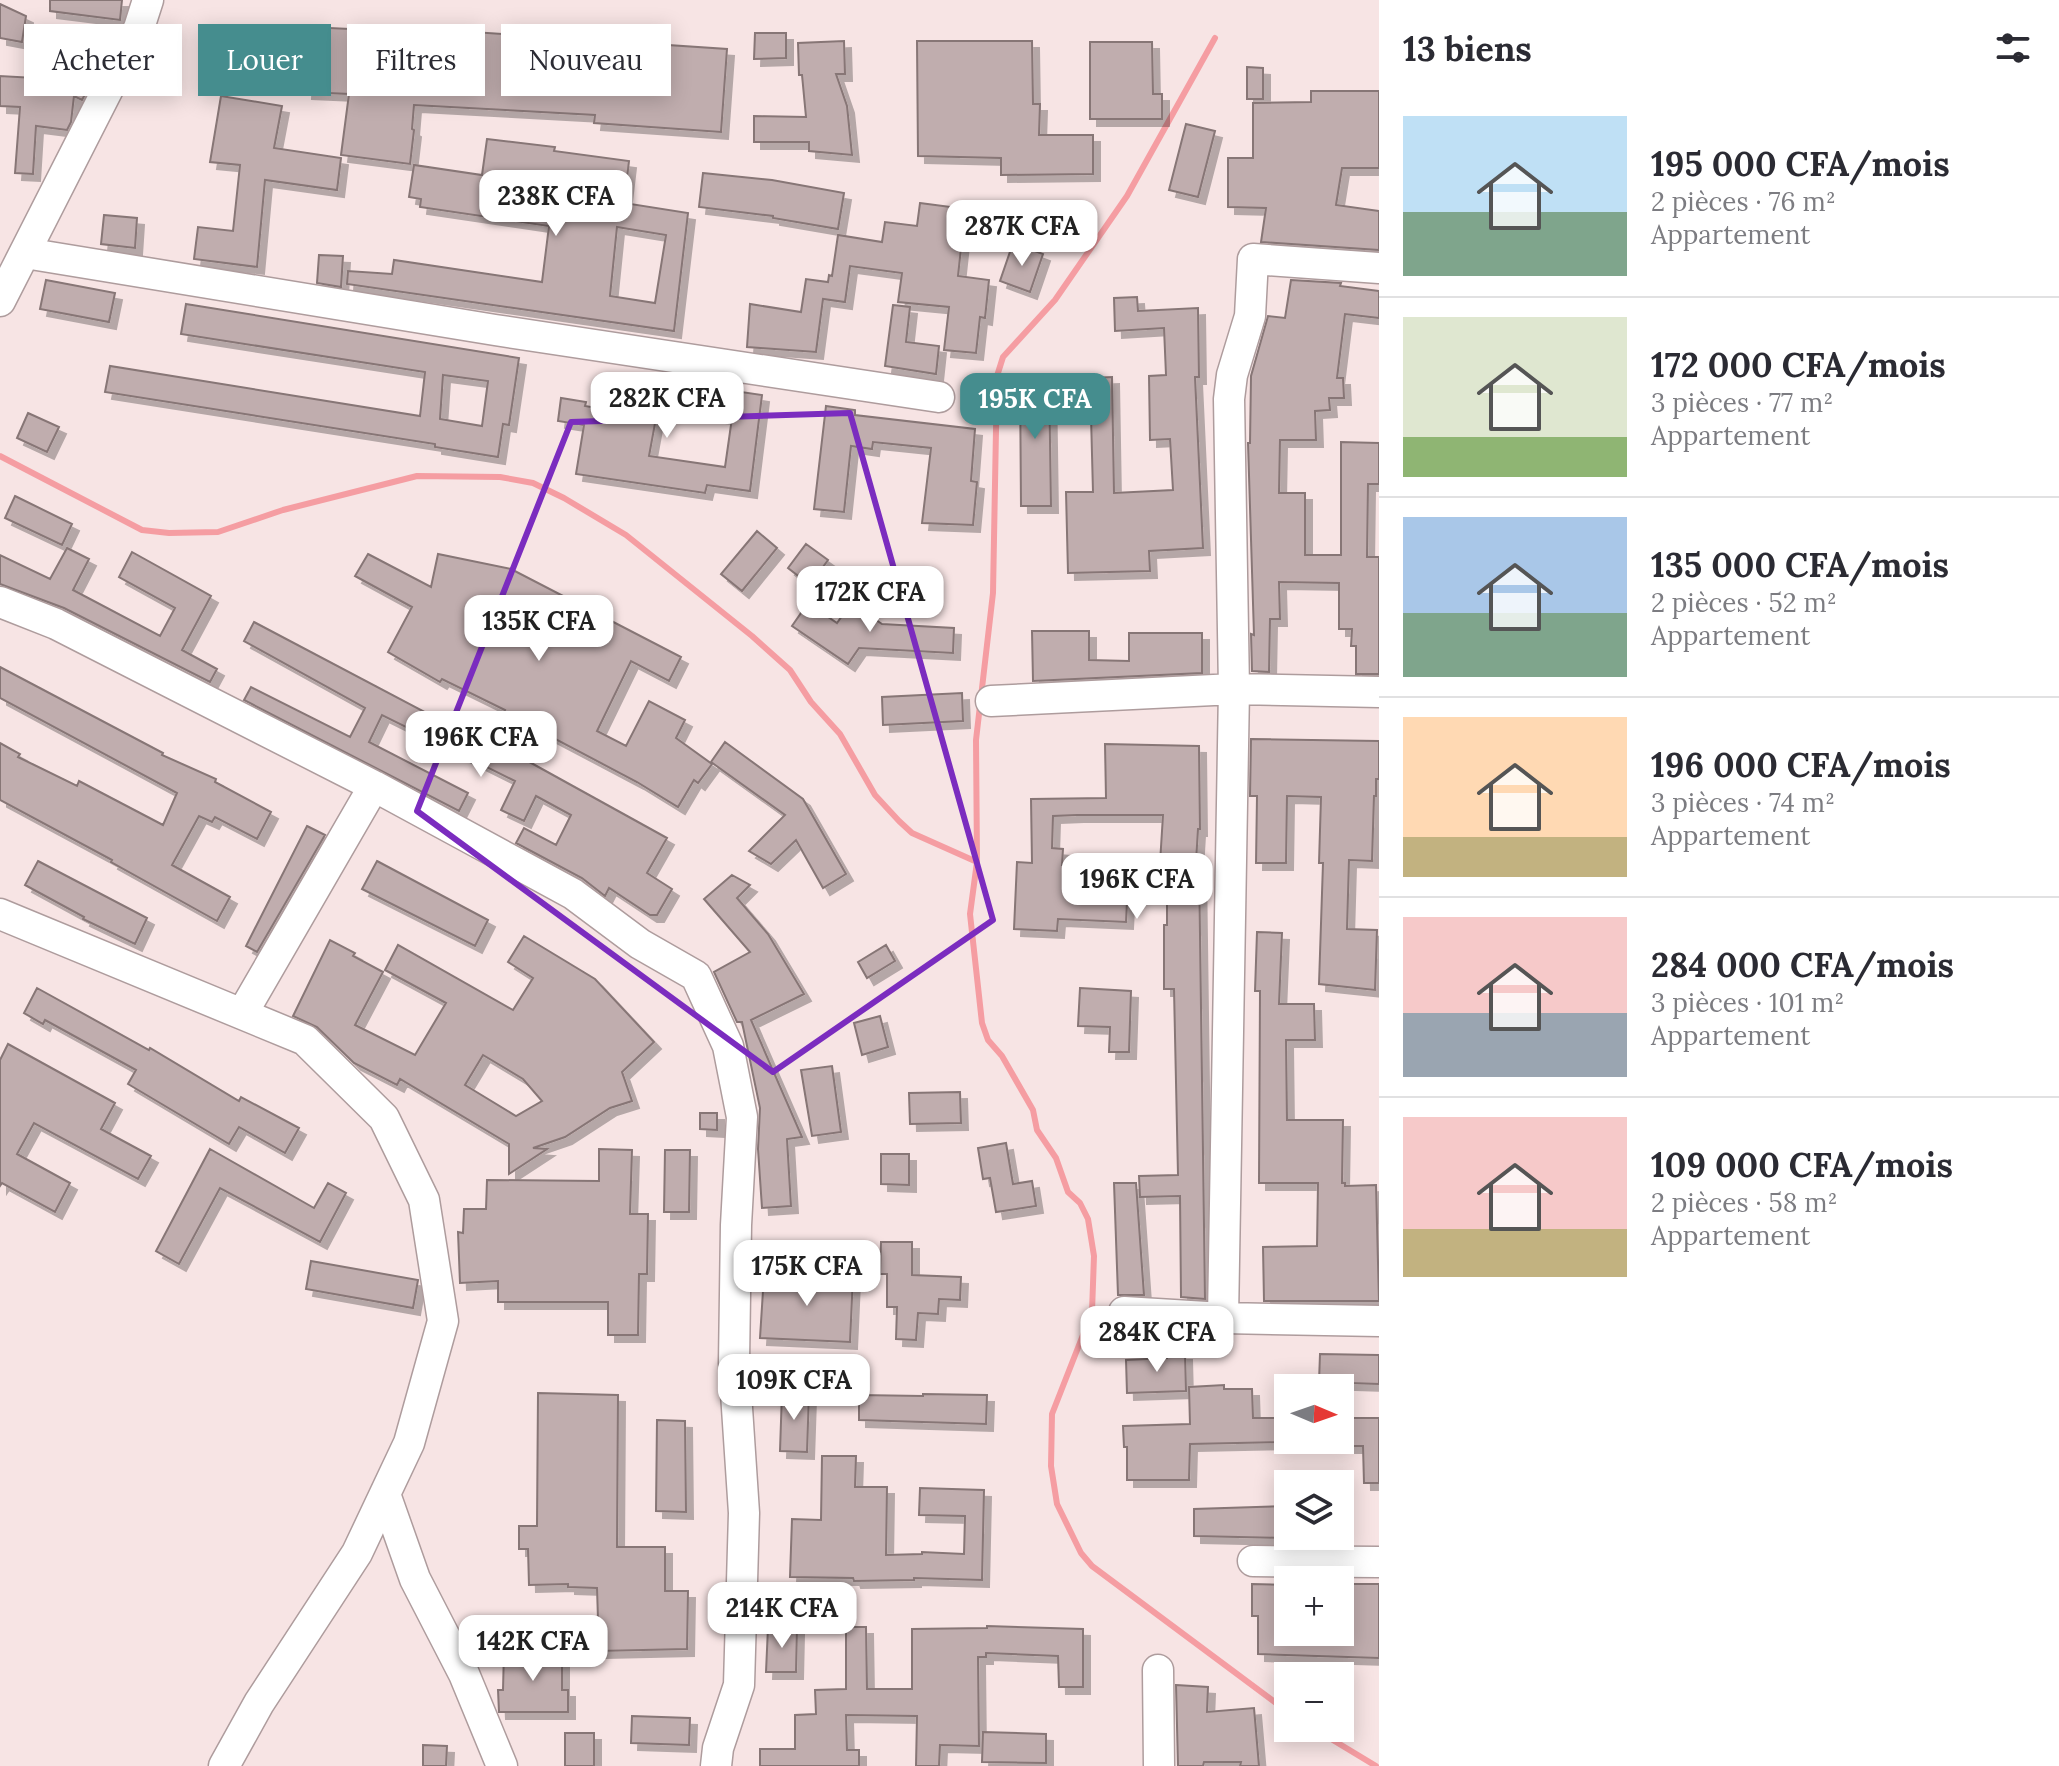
<!DOCTYPE html>
<html lang="fr">
<head>
<meta charset="utf-8">
<style>
	body { margin:0; font-family:Lora,serif; background:#f7f7f7; color:#2b2b33; height:100vh; display:flex; flex-direction:column; font-size:30px; white-space:nowrap }
	* { box-sizing:border-box; margin:0 }
	p { font-size:26px; color:#7c7c81 }
	.icon { flex:none; width:44px; height:44px; fill:none; stroke:currentColor; stroke-width:2; stroke-linecap:round; stroke-linejoin:round }
	.map { position:relative; flex:1; overflow:hidden }
	.sheet { display:flex; flex-direction:column; background:#fff; width:680px }
	.sheet>* { flex:none }
	.banner { position:absolute; left:24px; top:24px; width:760px; height:72px; display:flex; gap:16px }
	.needle { width:52px; rotate:92deg }
	.fabs { position:absolute; left:1274px; top:1374px; display:grid; gap:16px }
	.fabs a { display:grid; place-items:center; width:80px; height:80px; border-radius:0px; background:#fff; box-shadow:0 4px 20px #0003; font-size:40px }
	.price { position:absolute; translate:-50% -68px; padding:0 18px; border-radius:16px; background:#fff; color:#222; font-size:26px; line-height:52px; filter:drop-shadow(0 2px 4px #0008) }
	.price::after { content:''; position:absolute; left:50%; top:48px; width:24px; height:18px; margin-left:-12px; background:inherit; clip-path:polygon(0 0,100% 0,50% 100%) }
	.price.selected { background:#458d8e; color:#fff }
	ul { padding:0; list-style:none }
	li { display:flex; align-items:center; gap:24px; height:200px; padding:0 24px }
	li+li { border-top:2px solid #e1e1e2 }
	li span { display:grid; place-items:center; flex:none; width:224px; height:160px; border-radius:0px; color:#555 }
	li>.icon { margin-inline-start:auto }
	span .icon { width:96px; height:96px; fill:#fffc; stroke-width:1 }
	li b { font-size:34px }
	h2 { display:flex; justify-content:space-between; align-items:center; height:96px; padding:0 24px; font-size:34px }
	.pill { padding:0 28px; border-radius:0px; background:#fff; box-shadow:0 4px 20px #0003; font-size:28px; line-height:72px }
	.pill.selected { background:#458d8e; color:#fff }
	main { display:flex; flex:1; min-height:0 }
	.map>svg:first-child { display:block }
</style>
</head>
<body>
<main>
<div class="map">
<svg width="1379" height="1766" viewBox="0 0 1379 1766">
	<defs>
		<filter id="shadow"><feDropShadow dx="7" dy="7" stdDeviation="0" flood-color="#0004"/></filter>
	</defs>
	<rect width="100%" height="100%" fill="#f7e4e4"/>
	<g fill="none" stroke-linecap="round" stroke-linejoin="round">
		<!-- stream -->
		<path stroke="#f59da2" stroke-width="6" d="M 0,456 L 142,530 L 169,533 L 218,532 L 283,510 L 417,476 L 500,477 L 533,483 L 564,498 L 626,535 L 752,636 L 790,670 L 811,702 L 840,734 L 875,795 L 899,821 L 912,833 L 977,862 L 970,914 L 982,1023 L 988,1040 L 1002,1056 L 1033,1110 L 1037,1130 L 1056,1158 L 1068,1192 L 1080,1203 L 1088,1219 L 1094,1256 L 1092,1312 L 1052,1414 L 1051,1466 L 1057,1504 L 1081,1553 L 1092,1566 L 1288,1712
			M 977,862 L 976,740 L 993,593 L 997,376 L 1003,357 L 1055,300 L 1127,196 L 1215,38
			M 1313,1728 L 1376,1766"/>
	</g>
	<!-- building -->
	<path fill="#c0adae" stroke="#877676" stroke-width="2" fill-rule="evenodd" filter="url(#shadow)" d="M 50,0 L 122,0 L 120,20 L 50,11 Z
		M 0,4 L 26,16 L 22,42 L 0,38 Z
		M 308,27 L 413,32 L 413,28 L 727,49 L 721,132 L 594,123 L 595,115 L 414,105 L 412,129 L 414,130 L 410,164 L 341,155 L 349,94 L 305,92 Z
		M 755,33 L 786,33 L 786,58 L 754,59 Z
		M 844,41 L 845,74 L 836,74 L 847,106 L 852,155 L 809,151 L 809,142 L 754,142 L 754,116 L 806,117 L 802,75 L 799,75 L 798,43 Z
		M 917,41 L 1032,41 L 1033,104 L 1040,104 L 1039,135 L 1093,135 L 1093,174 L 1001,175 L 1001,158 L 918,156 Z
		M 1090,42 L 1152,42 L 1153,94 L 1162,94 L 1162,119 L 1090,119 Z
		M 43,60 L 90,85 L 82,100 L 74,96 L 71,122 L 67,130 L 36,126 L 33,174 L 15,173 L 20,107 L 0,106 L 0,76 L 35,78 Z
		M 1247,67 L 1263,68 L 1263,99 L 1247,99 Z
		M 1311,91 L 1379,91 L 1379,168 L 1342,168 L 1336,205 L 1379,211 L 1379,250 L 1261,242 L 1266,208 L 1228,207 L 1228,158 L 1253,158 L 1253,103 L 1311,102 Z
		M 221,96 L 282,106 L 274,148 L 341,158 L 337,190 L 265,180 L 257,267 L 194,259 L 198,227 L 233,231 L 240,165 L 210,162 Z
		M 1186,124 L 1215,131 L 1198,197 L 1169,190 Z
		M 487,139 L 555,147 L 554,151 L 629,161 L 624,203 L 688,213 L 674,331 L 347,284 L 348,271 L 392,274 L 394,260 L 542,282 L 549,226 L 420,207 L 421,199 L 409,197 L 414,165 L 482,175 ZM 617,227 L 666,235 L 655,303 L 610,296 Z
		M 703,173 L 772,180 L 844,193 L 838,229 L 773,218 L 773,216 L 699,207 Z
		M 920,203 L 1012,215 L 1008,244 L 962,239 L 958,276 L 989,280 L 985,318 L 980,317 L 976,353 L 944,350 L 949,307 L 898,302 L 902,273 L 850,266 L 845,302 L 823,299 L 816,352 L 747,347 L 750,304 L 801,312 L 806,279 L 828,282 L 829,275 L 832,276 L 838,235 L 882,242 L 885,222 L 917,226 Z
		M 104,215 L 137,218 L 135,248 L 101,244 Z
		M 1013,243 L 1043,254 L 1030,292 L 1000,281 Z
		M 319,255 L 343,256 L 341,287 L 317,283 Z
		M 46,280 L 115,293 L 109,322 L 40,309 Z
		M 1291,280 L 1341,283 L 1340,286 L 1379,291 L 1379,318 L 1345,314 L 1337,378 L 1343,378 L 1344,398 L 1329,398 L 1330,410 L 1315,411 L 1316,440 L 1280,440 L 1279,493 L 1305,493 L 1305,555 L 1341,555 L 1341,442 L 1379,443 L 1379,484 L 1368,484 L 1367,557 L 1379,557 L 1379,674 L 1356,674 L 1356,646 L 1351,646 L 1352,629 L 1339,629 L 1339,583 L 1279,582 L 1280,619 L 1270,619 L 1269,672 L 1252,671 L 1251,634 L 1254,635 L 1248,443 L 1250,443 L 1251,376 L 1268,316 L 1285,318 Z
		M 1137,297 L 1138,311 L 1198,308 L 1199,377 L 1195,377 L 1203,548 L 1149,551 L 1150,571 L 1068,573 L 1066,492 L 1093,492 L 1090,378 L 1112,377 L 1114,493 L 1173,490 L 1170,439 L 1150,440 L 1149,376 L 1166,375 L 1164,328 L 1115,331 L 1114,298 Z
		M 186,304 L 519,358 L 509,425 L 503,424 L 498,457 L 435,447 L 435,444 L 105,392 L 110,366 L 420,416 L 425,372 L 181,334 ZM 443,375 L 488,381 L 482,426 L 440,419 Z
		M 893,305 L 910,307 L 906,342 L 939,346 L 936,374 L 885,366 Z
		M 1020,376 L 1049,376 L 1051,506 L 1021,506 Z
		M 660,380 L 762,395 L 750,491 L 707,485 L 705,493 L 576,474 L 584,425 L 558,421 L 561,398 L 586,402 L 585,406 L 656,418 L 649,456 L 725,467 L 732,418 L 656,407 Z
		M 826,406 L 855,410 L 855,415 L 975,429 L 971,481 L 977,482 L 973,525 L 922,523 L 931,448 L 873,442 L 872,449 L 851,446 L 844,512 L 814,509 Z
		M 28,413 L 59,427 L 47,452 L 17,438 Z
		M 15,496 L 72,524 L 62,545 L 5,518 Z
		M 757,531 L 777,548 L 742,591 L 721,574 Z
		M 806,544 L 828,560 L 810,585 L 788,568 Z
		M 67,548 L 89,559 L 73,590 L 160,636 L 175,608 L 119,577 L 132,552 L 211,596 L 182,650 L 217,669 L 210,682 L 64,608 L 0,584 L 0,555 L 50,579 Z
		M 368,554 L 431,587 L 438,554 L 511,569 L 681,657 L 669,681 L 631,661 L 597,731 L 626,746 L 649,701 L 685,720 L 676,738 L 712,764 L 698,783 L 694,780 L 678,807 L 637,782 L 504,712 L 505,710 L 442,679 L 440,682 L 388,652 L 412,607 L 355,576 Z
		M 808,603 L 837,623 L 851,603 L 882,624 L 954,628 L 953,653 L 859,648 L 848,664 L 792,626 Z
		M 254,622 L 432,716 L 433,714 L 524,759 L 667,838 L 647,873 L 672,889 L 657,915 L 650,915 L 609,888 L 605,896 L 582,878 L 516,843 L 524,828 L 556,845 L 571,815 L 536,796 L 524,821 L 501,810 L 515,781 L 382,715 L 369,742 L 468,793 L 459,811 L 244,700 L 251,687 L 350,737 L 365,708 L 244,641 Z
		M 1032,631 L 1089,631 L 1089,660 L 1129,661 L 1129,633 L 1202,633 L 1202,673 L 1033,681 Z
		M 0,667 L 163,753 L 162,755 L 216,779 L 215,782 L 271,812 L 257,839 L 215,817 L 212,822 L 199,816 L 172,865 L 230,897 L 217,921 L 111,862 L 112,860 L 0,800 L 0,743 L 20,754 L 18,757 L 77,786 L 79,781 L 163,825 L 177,793 L 0,698 Z
		M 962,693 L 963,721 L 883,725 L 882,697 Z
		M 1251,739 L 1379,741 L 1379,779 L 1376,779 L 1376,796 L 1374,796 L 1372,861 L 1349,860 L 1347,929 L 1377,930 L 1375,990 L 1319,984 L 1323,863 L 1319,863 L 1321,797 L 1287,796 L 1286,863 L 1256,863 L 1257,796 L 1250,796 Z
		M 725,742 L 803,799 L 846,874 L 823,888 L 796,840 L 771,864 L 749,851 L 785,815 L 711,762 Z
		M 1105,744 L 1199,746 L 1200,829 L 1198,829 L 1196,862 L 1199,862 L 1205,1299 L 1181,1297 L 1180,1196 L 1140,1197 L 1139,1176 L 1178,1175 L 1174,989 L 1164,989 L 1164,925 L 1167,925 L 1167,884 L 1128,882 L 1126,922 L 1058,919 L 1057,931 L 1014,929 L 1017,862 L 1032,863 L 1031,799 L 1106,798 ZM 1077,815 L 1163,815 L 1160,863 L 1121,861 L 1120,880 L 1066,877 L 1067,865 L 1062,865 L 1063,849 L 1052,848 L 1053,816 Z
		M 307,826 L 325,835 L 257,952 L 246,946 Z
		M 38,861 L 147,918 L 135,944 L 83,919 L 84,917 L 25,885 Z
		M 377,861 L 488,920 L 475,946 L 362,889 Z
		M 732,875 L 750,885 L 737,898 L 768,934 L 804,994 L 751,1020 L 802,1137 L 787,1139 L 791,1206 L 762,1208 L 758,1149 L 760,1108 L 742,1022 L 737,1022 L 714,972 L 750,952 L 704,899 Z
		M 1257,932 L 1282,933 L 1279,1004 L 1314,1004 L 1315,1040 L 1286,1040 L 1287,1120 L 1343,1120 L 1342,1183 L 1345,1183 L 1345,1186 L 1376,1185 L 1379,1301 L 1264,1301 L 1263,1247 L 1317,1246 L 1318,1183 L 1259,1183 L 1260,991 L 1255,991 Z
		M 524,936 L 595,979 L 654,1042 L 622,1072 L 632,1101 L 610,1108 L 565,1137 L 533,1148 L 547,1149 L 509,1174 L 509,1144 L 400,1079 L 397,1085 L 354,1063 L 317,1027 L 293,1016 L 330,940 L 355,953 L 353,956 L 383,972 L 355,1025 L 415,1055 L 446,1003 L 385,970 L 398,945 L 513,1010 L 533,978 L 508,962 ZM 483,1055 L 523,1079 L 542,1101 L 516,1116 L 465,1085 Z
		M 886,945 L 895,961 L 867,978 L 858,962 Z
		M 37,988 L 149,1050 L 150,1048 L 239,1101 L 241,1097 L 299,1128 L 285,1153 L 239,1127 L 229,1144 L 128,1084 L 136,1070 L 45,1020 L 43,1024 L 24,1013 Z
		M 1080,988 L 1131,991 L 1129,1052 L 1109,1052 L 1110,1027 L 1078,1026 Z
		M 880,1016 L 888,1047 L 862,1055 L 854,1023 Z
		M 8,1044 L 115,1103 L 101,1129 L 151,1156 L 138,1179 L 34,1123 L 17,1154 L 70,1183 L 55,1212 L 2,1183 L 0,1186 L 0,1060 Z
		M 832,1066 L 841,1132 L 812,1136 L 801,1070 Z
		M 960,1092 L 961,1123 L 910,1124 L 909,1093 Z
		M 700,1113 L 717,1113 L 717,1130 L 700,1129 Z
		M 1006,1143 L 1013,1184 L 1032,1181 L 1036,1206 L 996,1212 L 990,1178 L 983,1179 L 978,1148 Z
		M 210,1149 L 314,1208 L 328,1183 L 346,1193 L 320,1242 L 220,1188 L 179,1264 L 156,1251 Z
		M 599,1149 L 632,1150 L 630,1214 L 648,1214 L 647,1274 L 639,1274 L 638,1335 L 608,1335 L 608,1302 L 498,1302 L 498,1281 L 460,1283 L 458,1232 L 463,1233 L 464,1209 L 486,1209 L 487,1180 L 599,1181 Z
		M 665,1150 L 690,1150 L 689,1212 L 664,1212 Z
		M 881,1154 L 909,1154 L 909,1185 L 881,1184 Z
		M 1114,1183 L 1136,1183 L 1144,1295 L 1118,1295 Z
		M 881,1242 L 912,1242 L 912,1275 L 961,1277 L 960,1300 L 939,1299 L 938,1314 L 918,1313 L 916,1340 L 896,1339 L 897,1307 L 887,1307 L 887,1274 L 880,1274 Z
		M 311,1261 L 418,1280 L 413,1308 L 306,1289 Z
		M 803,1274 L 853,1276 L 850,1342 L 760,1338 L 764,1275 L 803,1277 Z
		M 1167,1353 L 1185,1353 L 1186,1391 L 1127,1393 L 1126,1360 L 1167,1358 Z
		M 1320,1354 L 1379,1355 L 1379,1384 L 1319,1382 Z
		M 1224,1385 L 1224,1389 L 1252,1389 L 1253,1418 L 1288,1418 L 1288,1442 L 1190,1444 L 1189,1480 L 1127,1480 L 1127,1447 L 1124,1447 L 1123,1426 L 1190,1424 L 1189,1387 Z
		M 782,1392 L 809,1393 L 807,1452 L 780,1451 Z
		M 538,1393 L 618,1395 L 617,1547 L 665,1547 L 665,1591 L 688,1591 L 687,1649 L 599,1651 L 597,1588 L 568,1587 L 568,1584 L 529,1585 L 528,1549 L 519,1549 L 519,1526 L 537,1526 Z
		M 923,1394 L 987,1395 L 986,1424 L 859,1420 L 859,1395 L 923,1396 Z
		M 1340,1418 L 1379,1418 L 1379,1483 L 1364,1483 L 1363,1446 L 1340,1446 Z
		M 657,1420 L 685,1421 L 686,1512 L 656,1511 Z
		M 822,1456 L 856,1456 L 855,1487 L 887,1487 L 886,1555 L 922,1554 L 922,1552 L 964,1554 L 965,1516 L 919,1515 L 920,1488 L 984,1490 L 982,1580 L 914,1578 L 914,1580 L 854,1581 L 853,1578 L 790,1577 L 792,1519 L 821,1520 Z
		M 1288,1506 L 1288,1538 L 1194,1536 L 1194,1509 Z
		M 1252,1584 L 1288,1585 L 1288,1632 L 1340,1633 L 1340,1584 L 1379,1584 L 1379,1658 L 1258,1654 L 1258,1616 L 1252,1616 Z
		M 987,1626 L 1083,1629 L 1083,1687 L 1059,1687 L 1058,1656 L 986,1653 L 986,1657 L 978,1657 L 979,1746 L 940,1745 L 939,1766 L 916,1766 L 917,1716 L 846,1715 L 847,1750 L 859,1750 L 859,1766 L 760,1766 L 760,1749 L 795,1749 L 795,1715 L 816,1714 L 815,1690 L 846,1689 L 846,1627 L 866,1627 L 867,1689 L 912,1689 L 912,1629 L 987,1628 Z
		M 768,1627 L 797,1628 L 796,1672 L 766,1672 Z
		M 504,1650 L 562,1651 L 562,1690 L 568,1690 L 568,1712 L 499,1712 L 498,1690 L 503,1690 Z
		M 1176,1685 L 1208,1687 L 1207,1712 L 1254,1708 L 1259,1766 L 1240,1766 L 1241,1762 L 1204,1762 L 1203,1766 L 1178,1766 Z
		M 632,1716 L 690,1718 L 689,1745 L 631,1743 Z
		M 983,1732 L 1046,1734 L 1046,1763 L 982,1762 Z
		M 565,1733 L 594,1733 L 594,1766 L 565,1766 Z
		M 423,1745 L 447,1746 L 446,1766 L 423,1766 Z"/>
	<g fill="none" stroke-linecap="round" stroke-linejoin="round">
		<defs>
			<path id="minor" d="M 25,253 L 495,330 L 939,397
				M 0,301 L 139,28 L 148,0
				M 0,602 L 56,624 L 374,786 L 573,894 L 640,944 L 696,976 L 728,1046 L 742,1117 L 736,1225 L 734,1363 L 744,1513 L 739,1685 L 718,1748 L 716,1766
				M 991,701 L 1234,689 L 1379,692
				M 0,914 L 305,1040 L 384,1118 L 424,1200 L 443,1321 L 409,1443 L 357,1553 L 259,1703 L 224,1766
				M 242,1014 L 374,786
				M 1124,1312 L 1223,1318 L 1379,1321
				M 1223,1318 L 1234,689 L 1229,399 L 1232,375 L 1250,316 L 1253,259 L 1379,268
				M 385,1494 L 415,1579 L 464,1674 L 502,1766
				M 1253,1561 L 1379,1562
				M 1158,1670 L 1159,1766"/>
		</defs>
		<!-- minor casing -->
		<use href="#minor" stroke="#ae9c9d" stroke-width="33"/>
		<!-- minor -->
		<use href="#minor" stroke="#fff" stroke-width="30"/>
	</g>
	<!-- marked area -->
	<path fill="none" stroke="#7b2cbf" stroke-width="6" stroke-linejoin="round" d="M 850,413 L 993,920 L 773,1072 L 417,811 L 571,422 Z"/>
</svg>
<div class="fabs">
<a><svg class="needle" viewBox="-14 -14 28 28"><path d="M0-13l5 13h-10z" fill="#e53935"/><path d="M0 13l5-13h-10z" fill="#7c7c81"/></svg></a>
<a><svg class="icon" aria-label="layers" viewBox="0 0 24 24"><path d="M12 4l9 5-9 5-9-5zM3 14l9 5 9-5"/></svg></a>
<a>+</a>
<a>−</a>
</div>
<b class="price" style="left:556px;top:238px">238K CFA</b>
<b class="price" style="left:1022px;top:268px">287K CFA</b>
<b class="price" style="left:667px;top:440px">282K CFA</b>
<b class="price selected" style="left:1035px;top:441px">195K CFA</b>
<b class="price" style="left:870px;top:634px">172K CFA</b>
<b class="price" style="left:539px;top:663px">135K CFA</b>
<b class="price" style="left:481px;top:779px">196K CFA</b>
<b class="price" style="left:1137px;top:921px">196K CFA</b>
<b class="price" style="left:807px;top:1308px">175K CFA</b>
<b class="price" style="left:1157px;top:1374px">284K CFA</b>
<b class="price" style="left:794px;top:1422px">109K CFA</b>
<b class="price" style="left:782px;top:1650px">214K CFA</b>
<b class="price" style="left:533px;top:1683px">142K CFA</b>
<div class="banner">
<a class="pill">Acheter</a>
<a class="pill selected">Louer</a>
<a class="pill">Filtres</a>
<a class="pill">Nouveau</a>
</div>
</div>
<section class="sheet">
<h2>13 biens<svg class="icon" aria-label="filters" viewBox="0 0 24 24"><path d="M4 7h16M4 17h16"/><circle cx="9" cy="7" r="2"/><circle cx="15" cy="17" r="2"/></svg></h2>
<ul>
<li><span style="background:linear-gradient(#bfe0f5 60%,#7fa58c 0)"><svg class="icon" aria-label="home" viewBox="0 0 24 24"><path d="M3 11l9-7 9 7M6 9v11h12V9"/></svg></span><div><b>195 000 CFA/mois</b><p>2 pièces · 76 m²</p><p>Appartement</p></div></li>
<li><span style="background:linear-gradient(#dfe7d0 75%,#8fb573 0)"><svg class="icon" aria-label="home" viewBox="0 0 24 24"><path d="M3 11l9-7 9 7M6 9v11h12V9"/></svg></span><div><b>172 000 CFA/mois</b><p>3 pièces · 77 m²</p><p>Appartement</p></div></li>
<li><span style="background:linear-gradient(#a9c7e8 60%,#7fa58c 0)"><svg class="icon" aria-label="home" viewBox="0 0 24 24"><path d="M3 11l9-7 9 7M6 9v11h12V9"/></svg></span><div><b>135 000 CFA/mois</b><p>2 pièces · 52 m²</p><p>Appartement</p></div></li>
<li><span style="background:linear-gradient(#ffd9b3 75%,#c2b280 0)"><svg class="icon" aria-label="home" viewBox="0 0 24 24"><path d="M3 11l9-7 9 7M6 9v11h12V9"/></svg></span><div><b>196 000 CFA/mois</b><p>3 pièces · 74 m²</p><p>Appartement</p></div></li>
<li><span style="background:linear-gradient(#f6c9c9 60%,#9aa5b1 0)"><svg class="icon" aria-label="home" viewBox="0 0 24 24"><path d="M3 11l9-7 9 7M6 9v11h12V9"/></svg></span><div><b>284 000 CFA/mois</b><p>3 pièces · 101 m²</p><p>Appartement</p></div></li>
<li><span style="background:linear-gradient(#f6c9c9 70%,#c2b280 0)"><svg class="icon" aria-label="home" viewBox="0 0 24 24"><path d="M3 11l9-7 9 7M6 9v11h12V9"/></svg></span><div><b>109 000 CFA/mois</b><p>2 pièces · 58 m²</p><p>Appartement</p></div></li>
</ul>
</section>
</main>
</body>
</html>
